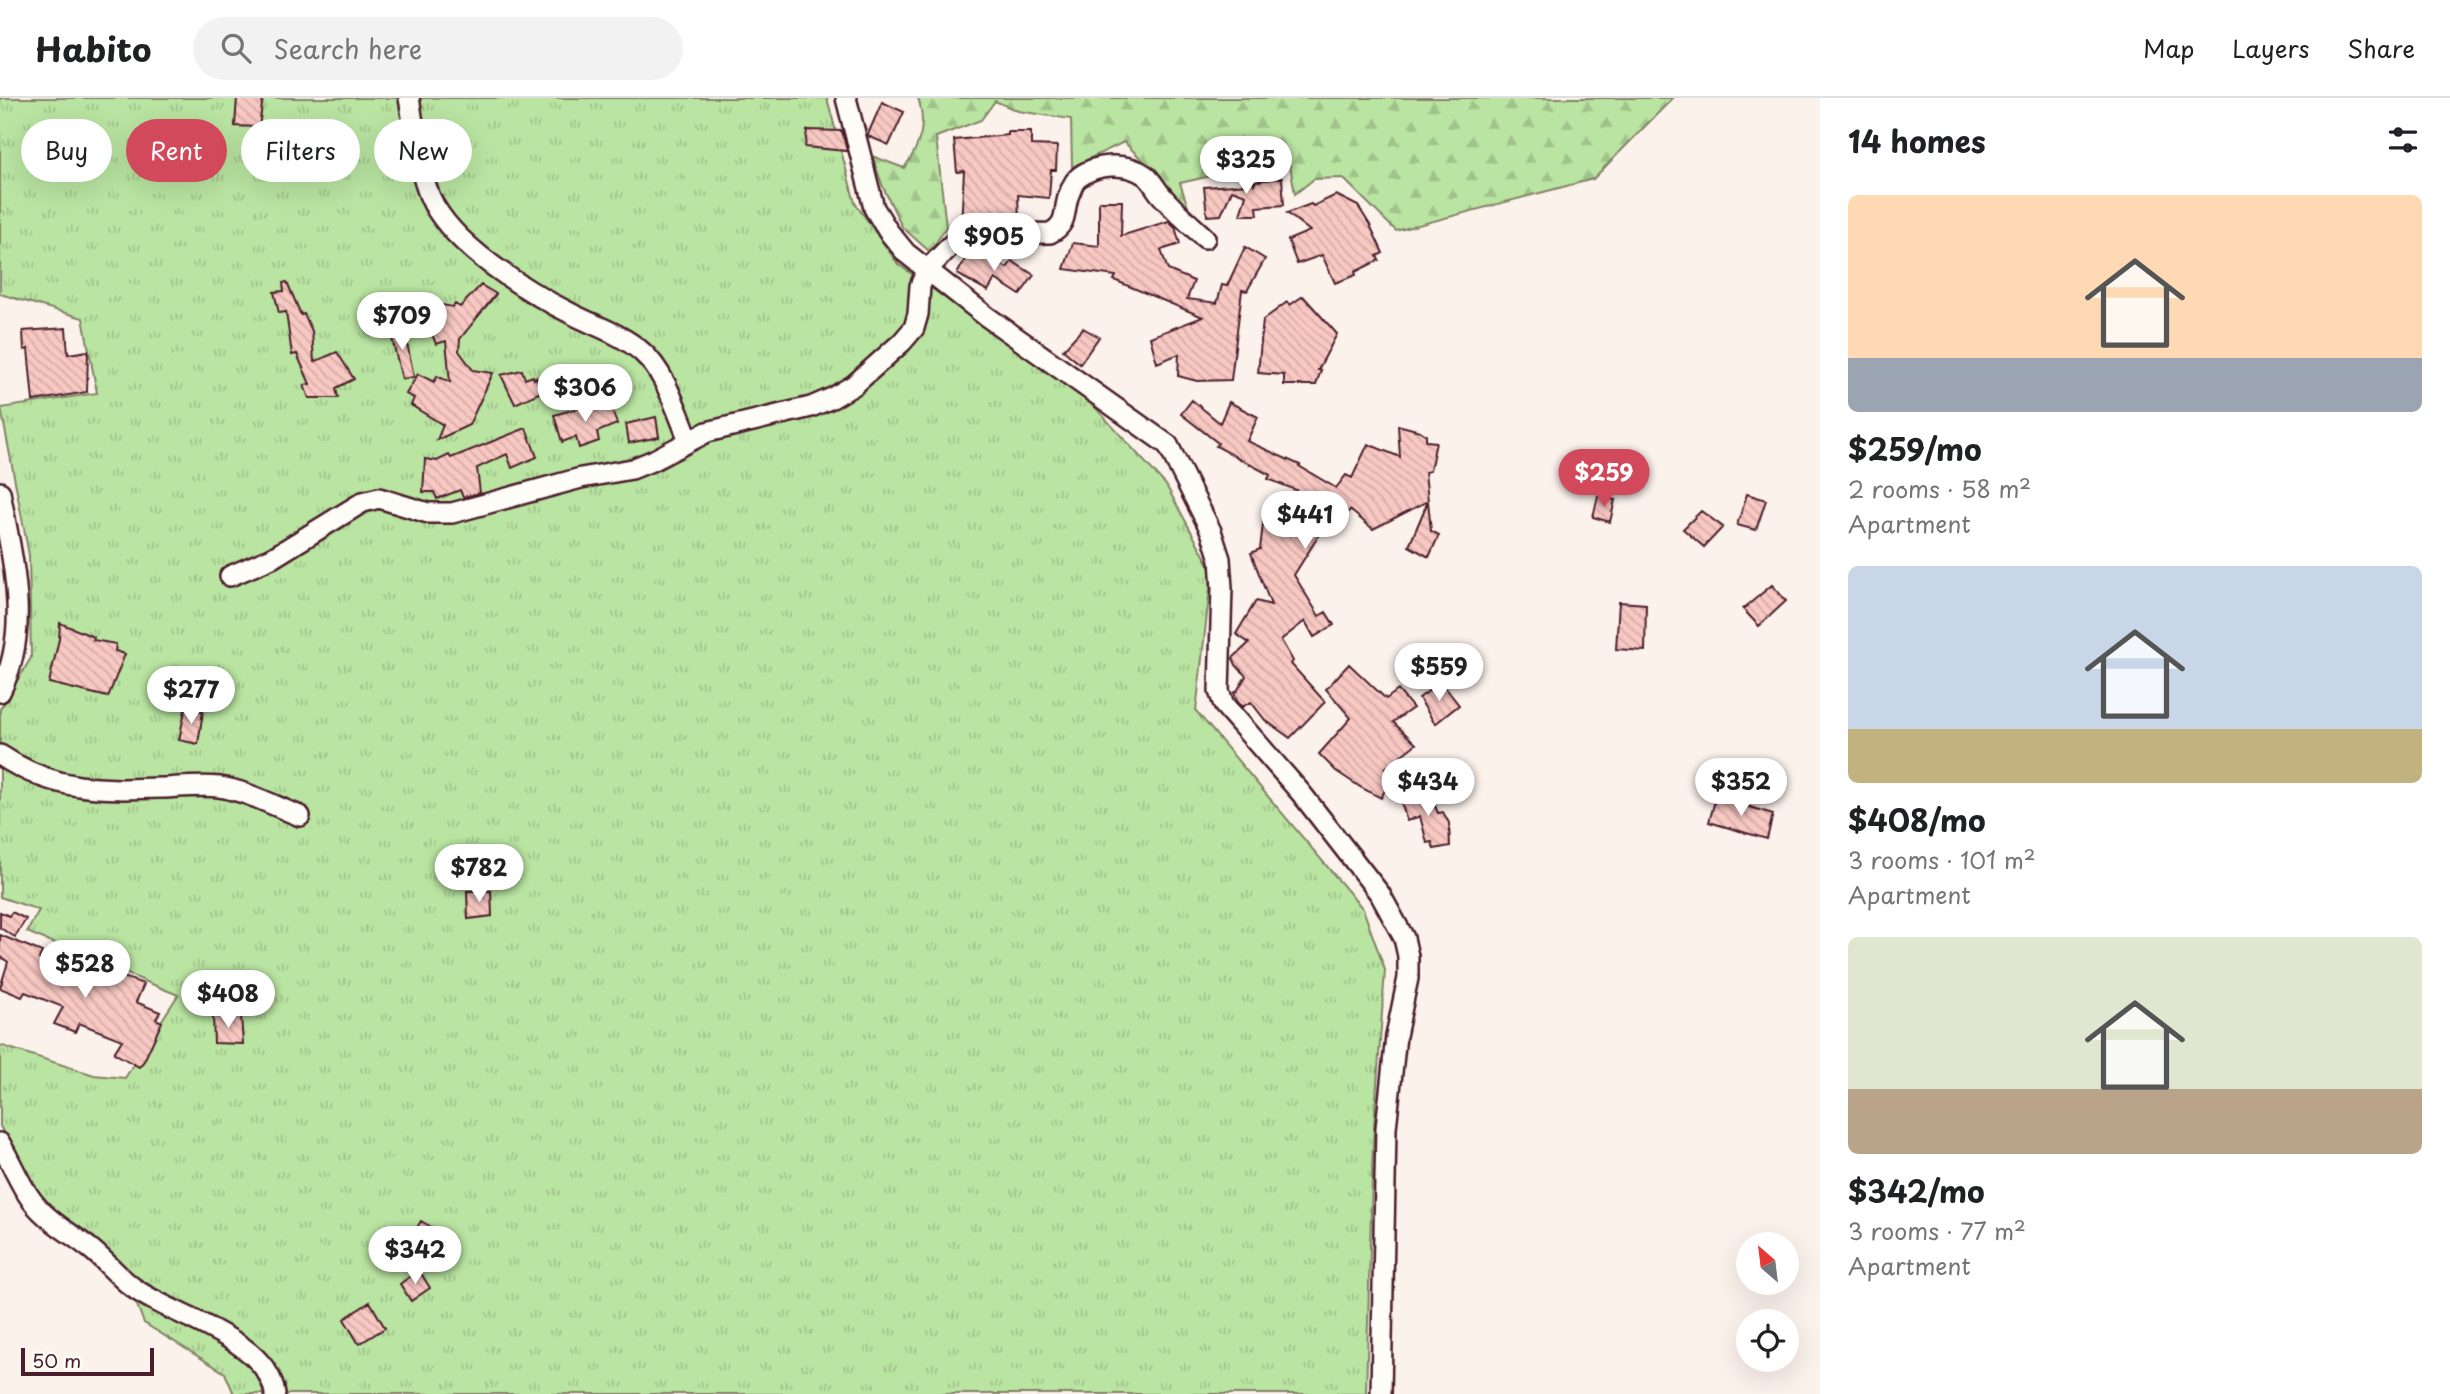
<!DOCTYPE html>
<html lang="en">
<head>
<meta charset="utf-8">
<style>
	body { margin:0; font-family:"Playpen Sans",sans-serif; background:#f2f2f2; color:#202124; height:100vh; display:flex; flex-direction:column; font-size:26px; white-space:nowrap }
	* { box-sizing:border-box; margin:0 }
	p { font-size:23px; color:#757577 }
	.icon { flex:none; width:38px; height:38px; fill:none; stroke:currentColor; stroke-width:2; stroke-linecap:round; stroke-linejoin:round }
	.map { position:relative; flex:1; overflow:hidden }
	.side { display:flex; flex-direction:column; background:#fff; width:630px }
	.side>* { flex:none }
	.top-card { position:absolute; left:21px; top:21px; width:665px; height:63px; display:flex; gap:14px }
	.needle { width:46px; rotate:332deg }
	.controls { position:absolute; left:1736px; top:1134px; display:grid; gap:14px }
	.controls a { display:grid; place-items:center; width:63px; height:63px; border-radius:50%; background:#fff; box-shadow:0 7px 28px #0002; font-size:35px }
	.scale { position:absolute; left:21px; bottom:18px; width:133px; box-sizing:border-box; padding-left:7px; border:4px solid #4a1f2b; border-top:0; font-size:19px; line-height:24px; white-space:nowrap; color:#4a1f2b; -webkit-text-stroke:5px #fdfcf7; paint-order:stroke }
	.price { position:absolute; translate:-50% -60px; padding:0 16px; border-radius:24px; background:#fff; color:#222; font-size:23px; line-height:46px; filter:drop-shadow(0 2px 4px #0008) }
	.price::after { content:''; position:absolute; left:50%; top:42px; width:21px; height:16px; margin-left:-10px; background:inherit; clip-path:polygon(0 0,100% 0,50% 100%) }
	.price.active { background:#d1495b; color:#fff }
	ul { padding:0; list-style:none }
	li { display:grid; align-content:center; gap:14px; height:371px; padding:0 28px }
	li span { display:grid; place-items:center; height:217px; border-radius:10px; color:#555 }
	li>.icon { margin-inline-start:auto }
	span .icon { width:126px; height:126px; fill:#fffc; stroke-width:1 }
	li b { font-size:30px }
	h2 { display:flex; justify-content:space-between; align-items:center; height:84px; padding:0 28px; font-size:30px }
	.pill { padding:0 24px; border-radius:32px; background:#fff; box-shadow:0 7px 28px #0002; font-size:24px; line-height:63px }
	.pill.active { background:#d1495b; color:#fff }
	header { display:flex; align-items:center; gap:42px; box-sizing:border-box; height:98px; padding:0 35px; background:#fff; border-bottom:2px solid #e0e0e0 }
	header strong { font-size:33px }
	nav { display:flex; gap:38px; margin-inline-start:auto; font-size:24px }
	.search { width:490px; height:63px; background:#f2f2f2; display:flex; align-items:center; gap:18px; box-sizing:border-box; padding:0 24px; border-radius:38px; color:#757577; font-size:26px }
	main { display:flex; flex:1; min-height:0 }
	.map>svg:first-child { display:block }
</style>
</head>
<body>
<header>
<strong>Habito</strong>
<div class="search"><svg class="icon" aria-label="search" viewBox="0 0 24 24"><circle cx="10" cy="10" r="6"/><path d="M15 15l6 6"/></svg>Search here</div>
<nav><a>Map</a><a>Layers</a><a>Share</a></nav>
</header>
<main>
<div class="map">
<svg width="1820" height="1296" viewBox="0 0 1820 1296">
	<defs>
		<pattern id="grass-tufts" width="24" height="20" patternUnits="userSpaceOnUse" patternTransform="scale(1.75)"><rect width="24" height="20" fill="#b9e4a1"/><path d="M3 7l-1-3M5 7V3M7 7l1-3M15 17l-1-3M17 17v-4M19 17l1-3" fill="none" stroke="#a1c38b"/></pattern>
		<pattern id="forest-firs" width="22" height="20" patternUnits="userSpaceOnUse" patternTransform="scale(1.75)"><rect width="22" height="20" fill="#b9e4a1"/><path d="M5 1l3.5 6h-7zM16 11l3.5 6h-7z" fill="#a1c38b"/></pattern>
		<pattern id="building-back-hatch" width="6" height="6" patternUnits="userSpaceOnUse" patternTransform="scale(1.75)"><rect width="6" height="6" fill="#f8c8c2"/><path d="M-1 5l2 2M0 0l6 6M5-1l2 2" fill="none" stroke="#d6aba7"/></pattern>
	</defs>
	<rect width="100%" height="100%" fill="#fcf2ec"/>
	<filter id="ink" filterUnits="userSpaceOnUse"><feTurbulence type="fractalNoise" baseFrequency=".0143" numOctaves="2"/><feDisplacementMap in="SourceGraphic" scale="14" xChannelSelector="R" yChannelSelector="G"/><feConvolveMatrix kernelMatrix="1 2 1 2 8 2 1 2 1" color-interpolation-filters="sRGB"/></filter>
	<g filter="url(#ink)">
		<!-- grass -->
		<path fill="url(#grass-tufts)" stroke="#828266" stroke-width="2" d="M 0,0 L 827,0 L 855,105 L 898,166 L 1093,307 L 1166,387 L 1212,472 L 1196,613 L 1363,811 L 1385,872 L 1373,1043 L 1366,1296 L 234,1296 L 225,1275 L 144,1225 L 120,1163 L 40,1107 L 0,1028 L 0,947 L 94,977 L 125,980 L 178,897 L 27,834 L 39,812 L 0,799 L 0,611 L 31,560 L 29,457 L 1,310 L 97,295 L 83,220 L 0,196 Z"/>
		<!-- forest -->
		<path fill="url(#forest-firs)" stroke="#828266" stroke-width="2" d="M 918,0 L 1673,0 L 1593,81 L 1396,133 L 1343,80 L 1314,81 L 1295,96 L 1290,67 L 1247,70 L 1180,85 L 1190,115 L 1166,85 L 1124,44 L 1072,69 L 1071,21 L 1018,13 L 995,3 L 981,22 L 936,39 L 946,129 L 930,154 L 902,129 L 883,89 L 872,58 L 904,70 C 920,48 927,27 918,0 Z"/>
		<!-- building -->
		<path fill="url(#building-back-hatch)" stroke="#4a1f2b" stroke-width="2" d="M 237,0 L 263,0 L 259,29 L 235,28 Z
			M 882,4 L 904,14 L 889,47 L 868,38 L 868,36 Z
			M 807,32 L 842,33 L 847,53 L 805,49 Z
			M 1008,34 L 1031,34 L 1031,47 L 1057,48 L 1056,72 L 1051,72 L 1049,100 L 1018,97 L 1019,123 L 972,124 L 961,127 L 964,73 L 957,74 L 954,42 L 1008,37 Z
			M 1252,74 L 1254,86 L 1256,83 L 1282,80 L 1284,107 L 1257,109 L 1258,117 L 1240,117 L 1246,97 L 1232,92 L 1221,117 L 1207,118 L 1204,89 L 1249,86 Z
			M 1336,97 L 1358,108 L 1370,127 L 1383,155 L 1377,158 L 1379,162 L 1355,174 L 1356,177 L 1335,185 L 1322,157 L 1297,166 L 1288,142 L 1310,133 L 1287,115 L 1311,106 L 1313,108 Z
			M 1099,103 L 1122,103 L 1121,138 L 1169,123 L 1175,129 L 1180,146 L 1161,152 L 1168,172 L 1194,183 L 1187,201 L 1217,205 L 1222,187 L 1227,188 L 1245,149 L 1265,161 L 1247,193 L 1242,192 L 1231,282 L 1197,283 L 1178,278 L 1179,256 L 1157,265 L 1150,239 L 1203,219 L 1114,182 L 1116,178 L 1064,171 L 1073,145 L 1099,148 Z
			M 972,149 L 1007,170 L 1012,163 L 1034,177 L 1020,197 L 995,181 L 988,193 L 957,176 Z
			M 287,184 L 301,217 L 304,216 L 312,233 L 314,264 L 337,254 L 354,281 L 336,290 L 338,300 L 309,300 L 304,287 L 310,286 L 297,256 L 292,257 L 286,214 L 279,215 L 274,194 L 284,193 L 283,185 Z
			M 481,187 L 496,196 L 460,241 L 459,253 L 473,272 L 493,275 L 469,327 L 437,342 L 443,327 L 411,307 L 414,300 L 406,296 L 418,276 L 434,284 L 437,278 L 450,284 L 446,243 L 436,246 L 430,231 L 421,230 L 417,219 L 387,222 L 391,198 L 453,209 L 455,206 L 460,209 Z
			M 1303,198 L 1337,236 L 1318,272 L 1321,272 L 1316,287 L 1284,287 L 1284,277 L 1258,275 L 1263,222 L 1287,204 L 1290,207 Z
			M 403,226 L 414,279 L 402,281 L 390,232 Z
			M 66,230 L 68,256 L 88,253 L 87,294 L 33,303 L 28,251 L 24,252 L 23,233 Z
			M 1083,230 L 1099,239 L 1080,266 L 1063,252 Z
			M 522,272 L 525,281 L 533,278 L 534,281 L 536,279 L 541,294 L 515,306 L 501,277 Z
			M 1192,302 L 1220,325 L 1229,304 L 1258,319 L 1247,343 L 1300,367 L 1299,368 L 1336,390 L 1346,377 L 1352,380 L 1368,346 L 1400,359 L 1398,327 L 1420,333 L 1426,337 L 1426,343 L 1436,344 L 1430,373 L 1425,374 L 1428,403 L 1373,431 L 1350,412 L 1345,417 L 1323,407 L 1304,428 L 1319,437 L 1294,477 L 1319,518 L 1326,514 L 1334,527 L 1314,539 L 1305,523 L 1281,542 L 1293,563 L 1291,566 L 1325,604 L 1290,640 L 1265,622 L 1251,604 L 1242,609 L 1237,603 L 1234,595 L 1237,593 L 1246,578 L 1236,567 L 1233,560 L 1249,545 L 1236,536 L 1256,503 L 1271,507 L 1251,455 L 1260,451 L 1264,418 L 1285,413 L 1296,392 L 1268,381 L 1270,377 L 1216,348 L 1218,345 L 1181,316 Z
			M 610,306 L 617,326 L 597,334 L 599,343 L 579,350 L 576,339 L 562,344 L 554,317 L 590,307 L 592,313 Z
			M 656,319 L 659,339 L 629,345 L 626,326 Z
			M 526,330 L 537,359 L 512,370 L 507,356 L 477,370 L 480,395 L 463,399 L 460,392 L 437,401 L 434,394 L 423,394 L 425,361 L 437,363 L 449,357 L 451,360 Z
			M 1747,396 L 1766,402 L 1756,432 L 1737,427 Z
			M 1598,398 L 1615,402 L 1610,424 L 1593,419 Z
			M 1428,403 L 1431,433 L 1439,437 L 1429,459 L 1409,448 Z
			M 1701,413 L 1723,429 L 1704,449 L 1683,431 Z
			M 1772,487 L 1786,503 L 1759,528 L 1743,511 Z
			M 1619,504 L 1646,506 L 1645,553 L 1616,551 Z
			M 60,525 L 94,539 L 93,542 L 116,546 L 115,553 L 125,556 L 108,599 L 49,585 L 59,541 Z
			M 1349,566 L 1386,601 L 1398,592 L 1413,610 L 1393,624 L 1416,646 L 1385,670 L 1394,675 L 1381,700 L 1360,689 L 1336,673 L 1319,656 L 1351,620 L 1326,591 Z
			M 1441,584 L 1459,607 L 1435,626 L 1419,600 Z
			M 185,612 L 203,613 L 198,646 L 179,642 Z
			M 1428,692 L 1438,715 L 1443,714 L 1449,725 L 1450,748 L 1434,751 L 1432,744 L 1427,745 L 1420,718 L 1407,723 L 1400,701 Z
			M 1716,699 L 1773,716 L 1767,741 L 1709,724 Z
			M 467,793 L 491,793 L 492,818 L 468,821 Z
			M 0,814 L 9,818 L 12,814 L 26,821 L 15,839 L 0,830 Z
			M 0,837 L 42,854 L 39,861 L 42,862 L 40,868 L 74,883 L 79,873 L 111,888 L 117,877 L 144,886 L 136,904 L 160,914 L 156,921 L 162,924 L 144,963 L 139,969 L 114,955 L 122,942 L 79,925 L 75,934 L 54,926 L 63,909 L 25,894 L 22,899 L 0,890 L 8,864 L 0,858 Z
			M 213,917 L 241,918 L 243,946 L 214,945 Z
			M 421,1123 L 445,1137 L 435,1155 L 410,1141 Z
			M 419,1172 L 430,1190 L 411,1203 L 400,1186 Z
			M 370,1204 L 385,1230 L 359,1246 L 344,1221 Z"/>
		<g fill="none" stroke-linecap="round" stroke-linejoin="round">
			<defs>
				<path id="minor" d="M 409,0 C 415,33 417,67 430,99 C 451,147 526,193 572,216 C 595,228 622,236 642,254 C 666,275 677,314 689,342
					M 846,0 L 874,110 L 888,133 L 906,155 L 986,218 L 1168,347 L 1211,433 L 1220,461 L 1222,490 L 1219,593 L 1224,607 L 1301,695 L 1380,796 L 1404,840 L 1408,858 L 1408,880 L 1396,938 L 1386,1030 L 1381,1296
					M 0,394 C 12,461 32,531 0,594
					M 230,478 L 272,460 L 363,404 L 379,400 L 428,415 L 452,415 L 581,380 L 632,371 L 654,362 L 707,334 L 811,309 L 832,300 L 854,287 L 902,244 L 914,230 L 918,216 L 920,188 L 927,172 L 957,141 L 972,136 L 1050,135 C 1070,125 1062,111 1070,94 C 1072,89 1074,83 1078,80 C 1096,65 1126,64 1145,77 C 1152,82 1156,92 1162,98 C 1175,113 1190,126 1205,140
					M 0,657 C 55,694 102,692 165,690 C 183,689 202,687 219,689 C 247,693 274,708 300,718
					M 0,1045 C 13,1067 22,1094 41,1113 C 56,1128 75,1138 92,1152 C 107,1164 119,1180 135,1191 C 174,1219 268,1241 275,1296"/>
			</defs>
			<!-- minor casing -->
			<use href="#minor" stroke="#4a1f2b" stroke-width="24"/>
			<!-- minor -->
			<use href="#minor" stroke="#fdfcf7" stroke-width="19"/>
		</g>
	</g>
</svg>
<div class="controls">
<a><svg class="needle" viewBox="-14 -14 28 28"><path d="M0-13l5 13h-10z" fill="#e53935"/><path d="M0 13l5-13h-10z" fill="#757577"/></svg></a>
<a><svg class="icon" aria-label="locate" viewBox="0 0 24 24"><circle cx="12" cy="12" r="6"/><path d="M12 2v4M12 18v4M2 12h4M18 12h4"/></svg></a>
</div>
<div class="scale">50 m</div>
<b class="price" style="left:1246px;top:98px">$325</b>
<b class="price" style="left:994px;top:175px">$905</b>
<b class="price" style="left:402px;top:254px">$709</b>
<b class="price" style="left:585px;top:326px">$306</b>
<b class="price active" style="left:1604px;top:411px">$259</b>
<b class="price" style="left:1305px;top:453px">$441</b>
<b class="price" style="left:1439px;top:605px">$559</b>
<b class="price" style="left:191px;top:628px">$277</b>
<b class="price" style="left:1428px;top:720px">$434</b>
<b class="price" style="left:1741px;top:720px">$352</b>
<b class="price" style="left:479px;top:806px">$782</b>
<b class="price" style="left:85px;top:902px">$528</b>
<b class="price" style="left:228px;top:932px">$408</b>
<b class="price" style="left:415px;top:1188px">$342</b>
<div class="top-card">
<a class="pill">Buy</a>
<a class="pill active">Rent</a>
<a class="pill">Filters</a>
<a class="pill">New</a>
</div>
</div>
<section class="side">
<h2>14 homes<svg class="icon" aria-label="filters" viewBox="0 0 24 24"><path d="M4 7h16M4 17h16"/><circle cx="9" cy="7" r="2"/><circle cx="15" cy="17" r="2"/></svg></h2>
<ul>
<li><span style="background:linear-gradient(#ffd9b3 75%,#9aa5b1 0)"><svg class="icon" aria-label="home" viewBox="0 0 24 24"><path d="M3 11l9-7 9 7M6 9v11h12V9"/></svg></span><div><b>$259/mo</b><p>2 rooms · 58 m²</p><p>Apartment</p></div></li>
<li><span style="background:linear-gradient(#c9d6e8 75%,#c2b280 0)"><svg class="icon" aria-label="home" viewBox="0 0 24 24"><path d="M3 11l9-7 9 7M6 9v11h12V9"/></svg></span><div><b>$408/mo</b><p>3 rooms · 101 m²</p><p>Apartment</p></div></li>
<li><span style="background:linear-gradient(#dfe7d0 70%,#b9a48a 0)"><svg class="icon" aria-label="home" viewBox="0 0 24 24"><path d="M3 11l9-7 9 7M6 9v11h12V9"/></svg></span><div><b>$342/mo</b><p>3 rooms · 77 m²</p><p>Apartment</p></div></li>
</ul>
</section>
</main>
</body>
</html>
